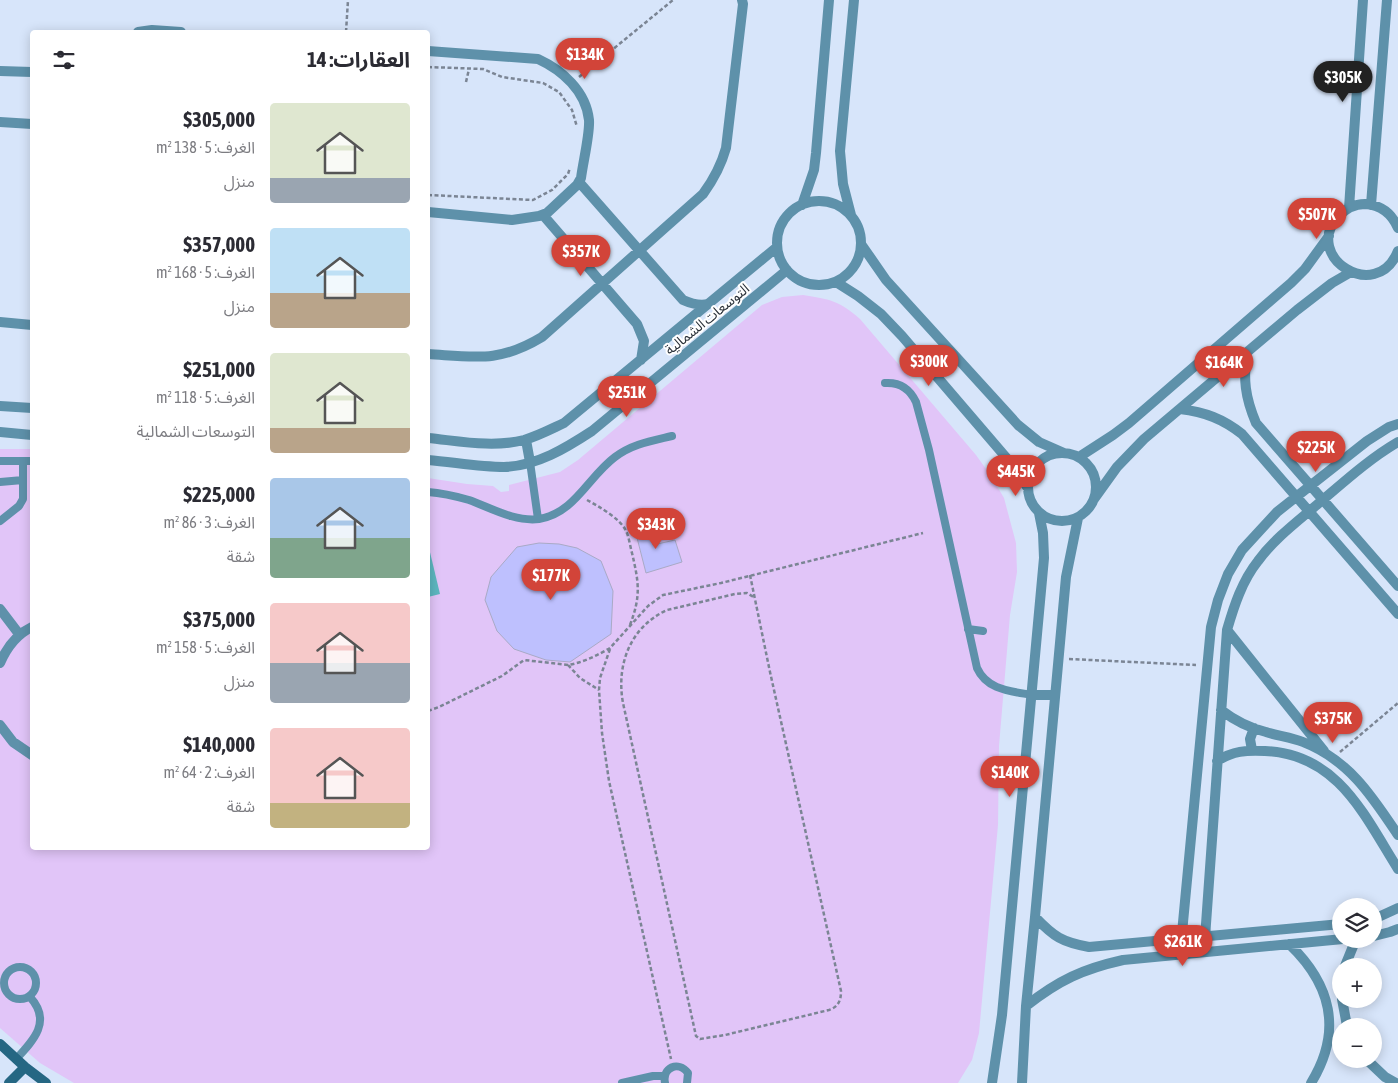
<!DOCTYPE html>
<html lang="ar">
<head>
<meta charset="utf-8">
<style>
	body { margin:0; font-family:"Asap Condensed","Noto Sans Arabic",sans-serif; background:#f7f7f7; color:#2b2b33; direction:rtl; height:100vh; display:flex; flex-direction:column; font-size:19px; white-space:nowrap }
	* { box-sizing:border-box; margin:0 }
	p { font-size:16px; color:#7c7c81 }
	.icon { flex:none; width:28px; height:28px; fill:none; stroke:currentColor; stroke-width:2; stroke-linecap:round; stroke-linejoin:round }
	.map { position:relative; flex:1; overflow:hidden; direction:ltr }
	.panel { position:absolute; left:30px; top:30px; width:400px; height:820px; display:flex; flex-direction:column; background:#fff; border-radius:5px; box-shadow:0 2px 12px #0003; direction:rtl }
	.panel>* { flex:none }
	.fabs { position:absolute; left:1332px; top:898px; display:grid; gap:10px }
	.fabs a { display:grid; place-items:center; width:50px; height:50px; border-radius:50%; background:#fff; box-shadow:0 2px 12px #0003; font-size:25px }
	.price { position:absolute; translate:-50% -42px; padding:0 11px; border-radius:18px; background:#d24439; color:#fff; font-size:16px; line-height:32px; filter:drop-shadow(0 1px 2px #0008) }
	.price::after { content:''; position:absolute; left:50%; top:30px; width:15px; height:11px; margin-left:-8px; background:inherit; clip-path:polygon(0 0,100% 0,50% 100%) }
	.price.on { background:#222; color:#fff }
	ul { padding:0; list-style:none }
	li { display:flex; align-items:center; gap:15px; height:125px; padding:0 20px }
	li span { display:grid; place-items:center; flex:none; width:140px; height:100px; border-radius:5px; color:#555 }
	li>.icon { margin-inline-start:auto }
	span .icon { width:60px; height:60px; fill:#fffc; stroke-width:1 }
	li b { font-size:21px }
	h2 { display:flex; justify-content:space-between; align-items:center; height:60px; padding:0 20px; font-size:21px }
	.map>svg:first-child { display:block }
</style>
</head>
<body>
<div class="map">
<svg width="1398" height="1083" viewBox="0 0 1398 1083">
	<rect width="100%" height="100%" fill="#d7e5fa"/>
	<!-- green -->
	<path fill="#e1c5f8" d="M 803,295 C 829,299 840,301 860,319 L 976,455 L 991,476 L 1004,498 L 1016,543 L 1017,572 L 1010,615 L 999,746 L 998,825 L 979,1033 L 972,1060 L 958,1083 L 74,1083 L 40,1063 L 0,1028 L 0,449 L 32,449 L 32,848 L 428,848 L 428,478 L 467,484 L 493,486 L 501,492 L 509,491 L 509,485 L 560,472 L 578,460 L 762,305 L 782,297 Z"/>
	<!-- water -->
	<path fill="#5db7c0" d="M 429,548 L 440,594 L 428,597 L 428,549 Z"/>
	<!-- building -->
	<path fill="#bec0fe" stroke="#a9aac6" d="M 648,522 L 653,545 L 675,540 L 682,562 L 646,573 L 634,526 Z
		M 539,543 L 559,544 L 577,548 L 601,561 L 613,591 L 611,634 L 570,662 L 546,660 L 514,649 L 497,631 L 485,600 L 491,577 L 517,547 Z"/>
	<g fill="none" stroke-linecap="round" stroke-linejoin="round">
		<!-- path -->
		<path stroke="#7b8594" stroke-width="2.5" stroke-dasharray="4 2.5" stroke-linecap="butt" d="M 346,32 L 348,0
			M 428,67 L 483,69 L 502,77 L 543,83 L 559,92 L 572,110 L 577,127
			M 579,77 L 673,0
			M 466,82 L 469,69
			M 428,195 L 533,200 L 552,190 L 568,174 L 570,168
			M 587,500 C 598,506 621,519 626,531 C 629,537 630,546 632,553 C 639,583 641,596 630,625
			M 750,575 L 770,672 L 841,991 C 841,1001 838,1007 829,1010 L 725,1035 L 700,1039 L 696,1036 L 623,703 C 616,665 630,627 667,610 L 735,594 L 747,593 L 755,598
			M 610,649 L 600,678 L 599,690 L 602,733 L 609,781 L 671,1059
			M 1069,659 L 1196,665
			M 568,665 L 580,678 L 599,690
			M 428,711 L 439,707 L 502,676 L 524,660 L 568,665 C 582,663 598,655 610,648 L 648,606 L 663,595 L 721,583 L 923,533
			M 1340,752 L 1398,703"/>
		<!-- lane -->
		<path stroke="#5e91aa" stroke-width="8" d="M 885,383 C 900,382 910,389 916,402 L 929,450 L 977,668 C 987,690 1010,691 1032,695
			M 0,461 L 32,461
			M 530,462 L 538,519
			M 0,482 L 23,480
			M 428,492 C 442,493 455,496 469,500 C 491,508 515,522 539,519 C 575,513 588,477 615,457 C 632,444 651,441 672,436
			M 0,521 L 19,506 L 23,499 L 23,461
			M 968,629 L 983,631
			M4 983a16 16 0 1 1 32 0a16 16 0 1 1-32 0Z
			M 16,1059 C 34,1040 52,1021 30,997
			M 622,1083 L 653,1076 L 664,1076
			M 665,1083 C 662,1068 678,1060 688,1073 L 687,1083"/>
		<!-- street -->
		<path stroke="#5e91aa" stroke-width="10" d="M 138,32 L 152,30 L 181,32
			M 428,51 L 538,59 C 562,70 586,91 589,120 C 590,134 583,162 581,178 L 577,185 L 547,213 L 539,216 L 512,220 L 428,212
			M 0,71 L 32,72
			M 0,122 L 32,124
			M 579,182 L 683,300 C 692,304 699,306 708,304
			M777 243a42 42 0 1 1 84 0a42 42 0 1 1-84 0Z
			M 802,205 L 814,170 L 816,153 L 829,0
			M 1371,205 L 1387,0
			M 1349,208 L 1363,0
			M 543,215 L 637,324 L 644,341 L 641,360
			M 851,215 L 843,184 L 840,151 L 854,0
			M 1398,228 C 1392,214 1381,205 1365,204 C 1355,204 1345,209 1338,217 C 1302,256 1376,305 1398,251
			M 861,244 L 886,280 L 1018,425 L 1039,442 L 1064,453
			M 836,282 L 858,296 L 881,314 L 902,336 L 1016,469 L 1027,487
			M 0,322 L 32,325
			M 1247,352 C 1243,379 1245,397 1256,423 L 1398,586
			M 428,354 C 475,357 499,363 542,337 L 703,194 C 714,179 721,166 726,148 L 743,4 L 742,0
			M 0,406 L 32,408
			M 1180,409 C 1205,412 1223,419 1242,434 L 1398,614
			M 0,432 L 32,435
			M 428,438 C 459,441 493,448 524,440 C 538,436 551,429 564,423 L 777,247
			M 526,440 L 530,462
			M1028 487a34 34 0 1 1 68 0a34 34 0 1 1-68 0Z
			M 1079,457 L 1113,435 L 1129,423 L 1291,283 L 1305,269 L 1329,236
			M 428,460 C 453,462 479,467 504,467 C 537,466 566,448 592,431 L 787,270
			M 1094,499 L 1117,467 L 1144,439 L 1297,310 L 1332,283 L 1351,272
			M 0,609 L 19,634
			M 1227,630 L 1324,751
			M 0,663 C 7,647 17,634 32,627
			M 1032,695 L 1054,695
			M 1221,710 C 1234,720 1249,728 1266,732 C 1278,736 1291,737 1303,742 C 1349,760 1372,796 1398,835
			M 0,725 L 13,742 L 32,755
			M 1252,750 L 1250,739 L 1254,728
			M 1217,761 C 1233,751 1246,750 1265,751 C 1338,754 1364,815 1398,869
			M 1035,917 C 1054,937 1062,942 1089,947 L 1341,924
			M 1374,919 L 1398,908
			M 1374,936 L 1390,932 L 1398,929
			M 1289,944 C 1331,984 1343,1031 1311,1083
			M 1204,952 L 1227,630 C 1234,606 1242,581 1258,561 C 1275,538 1298,521 1319,503 C 1345,481 1369,459 1398,442
			M 1180,954 L 1211,627 L 1218,600 L 1228,574 L 1242,550 L 1277,512 L 1367,441 L 1389,427 L 1398,424
			M 1345,966 L 1356,939
			M 1342,999 L 1347,1026
			M 1026,1006 C 1059,980 1083,969 1123,960 L 1343,939
			M 1366,1059 L 1385,1077 L 1396,1083
			M 992,1083 L 1002,1015 L 1044,558 L 1043,533 L 1039,513
			M 1022,1083 L 1026,1006 L 1035,917 L 1066,577 L 1078,518"/>
		<!-- secondary -->
		<path stroke="#256783" stroke-width="10" d="M 0,1044 L 25,1067 L 46,1083
			M 9,1083 L 25,1067"/>
	</g>
	<g text-anchor="middle" stroke-width="4" stroke-linejoin="round" paint-order="stroke">
		<!-- street labels -->
		<g font-size="14" fill="#282f38" stroke="#fff">
			<text transform="translate(707 319) rotate(-39)" y="5">التوسعات الشمالية</text>
		</g>
	</g>
</svg>
<div class="fabs">
<a><svg class="icon" aria-label="layers" viewBox="0 0 24 24"><path d="M12 4l9 5-9 5-9-5zM3 14l9 5 9-5"/></svg></a>
<a>+</a>
<a>−</a>
</div>
<b class="price" style="left:585px;top:80px">$134K</b>
<b class="price on" style="left:1343px;top:103px">$305K</b>
<b class="price" style="left:1317px;top:240px">$507K</b>
<b class="price" style="left:581px;top:277px">$357K</b>
<b class="price" style="left:929px;top:387px">$300K</b>
<b class="price" style="left:1224px;top:388px">$164K</b>
<b class="price" style="left:627px;top:418px">$251K</b>
<b class="price" style="left:1316px;top:473px">$225K</b>
<b class="price" style="left:1016px;top:497px">$445K</b>
<b class="price" style="left:656px;top:550px">$343K</b>
<b class="price" style="left:551px;top:601px">$177K</b>
<b class="price" style="left:1333px;top:744px">$375K</b>
<b class="price" style="left:1010px;top:798px">$140K</b>
<b class="price" style="left:1183px;top:967px">$261K</b>
<section class="panel">
<h2>العقارات: 14<svg class="icon" aria-label="filters" viewBox="0 0 24 24"><path d="M4 7h16M4 17h16"/><circle cx="9" cy="7" r="2"/><circle cx="15" cy="17" r="2"/></svg></h2>
<ul>
<li><span style="background:linear-gradient(#dfe7d0 75%,#9aa5b1 0)"><svg class="icon" aria-label="home" viewBox="0 0 24 24"><path d="M3 11l9-7 9 7M6 9v11h12V9"/></svg></span><div><b>$305,000</b><p>الغرف: 5 · 138 m²</p><p>منزل</p></div></li>
<li><span style="background:linear-gradient(#bfe0f5 65%,#b9a48a 0)"><svg class="icon" aria-label="home" viewBox="0 0 24 24"><path d="M3 11l9-7 9 7M6 9v11h12V9"/></svg></span><div><b>$357,000</b><p>الغرف: 5 · 168 m²</p><p>منزل</p></div></li>
<li><span style="background:linear-gradient(#dfe7d0 75%,#b9a48a 0)"><svg class="icon" aria-label="home" viewBox="0 0 24 24"><path d="M3 11l9-7 9 7M6 9v11h12V9"/></svg></span><div><b>$251,000</b><p>الغرف: 5 · 118 m²</p><p>التوسعات الشمالية</p></div></li>
<li><span style="background:linear-gradient(#a9c7e8 60%,#7fa58c 0)"><svg class="icon" aria-label="home" viewBox="0 0 24 24"><path d="M3 11l9-7 9 7M6 9v11h12V9"/></svg></span><div><b>$225,000</b><p>الغرف: 3 · 86 m²</p><p>شقة</p></div></li>
<li><span style="background:linear-gradient(#f6c9c9 60%,#9aa5b1 0)"><svg class="icon" aria-label="home" viewBox="0 0 24 24"><path d="M3 11l9-7 9 7M6 9v11h12V9"/></svg></span><div><b>$375,000</b><p>الغرف: 5 · 158 m²</p><p>منزل</p></div></li>
<li><span style="background:linear-gradient(#f6c9c9 75%,#c2b280 0)"><svg class="icon" aria-label="home" viewBox="0 0 24 24"><path d="M3 11l9-7 9 7M6 9v11h12V9"/></svg></span><div><b>$140,000</b><p>الغرف: 2 · 64 m²</p><p>شقة</p></div></li>
</ul>
</section>
</div>
</body>
</html>
